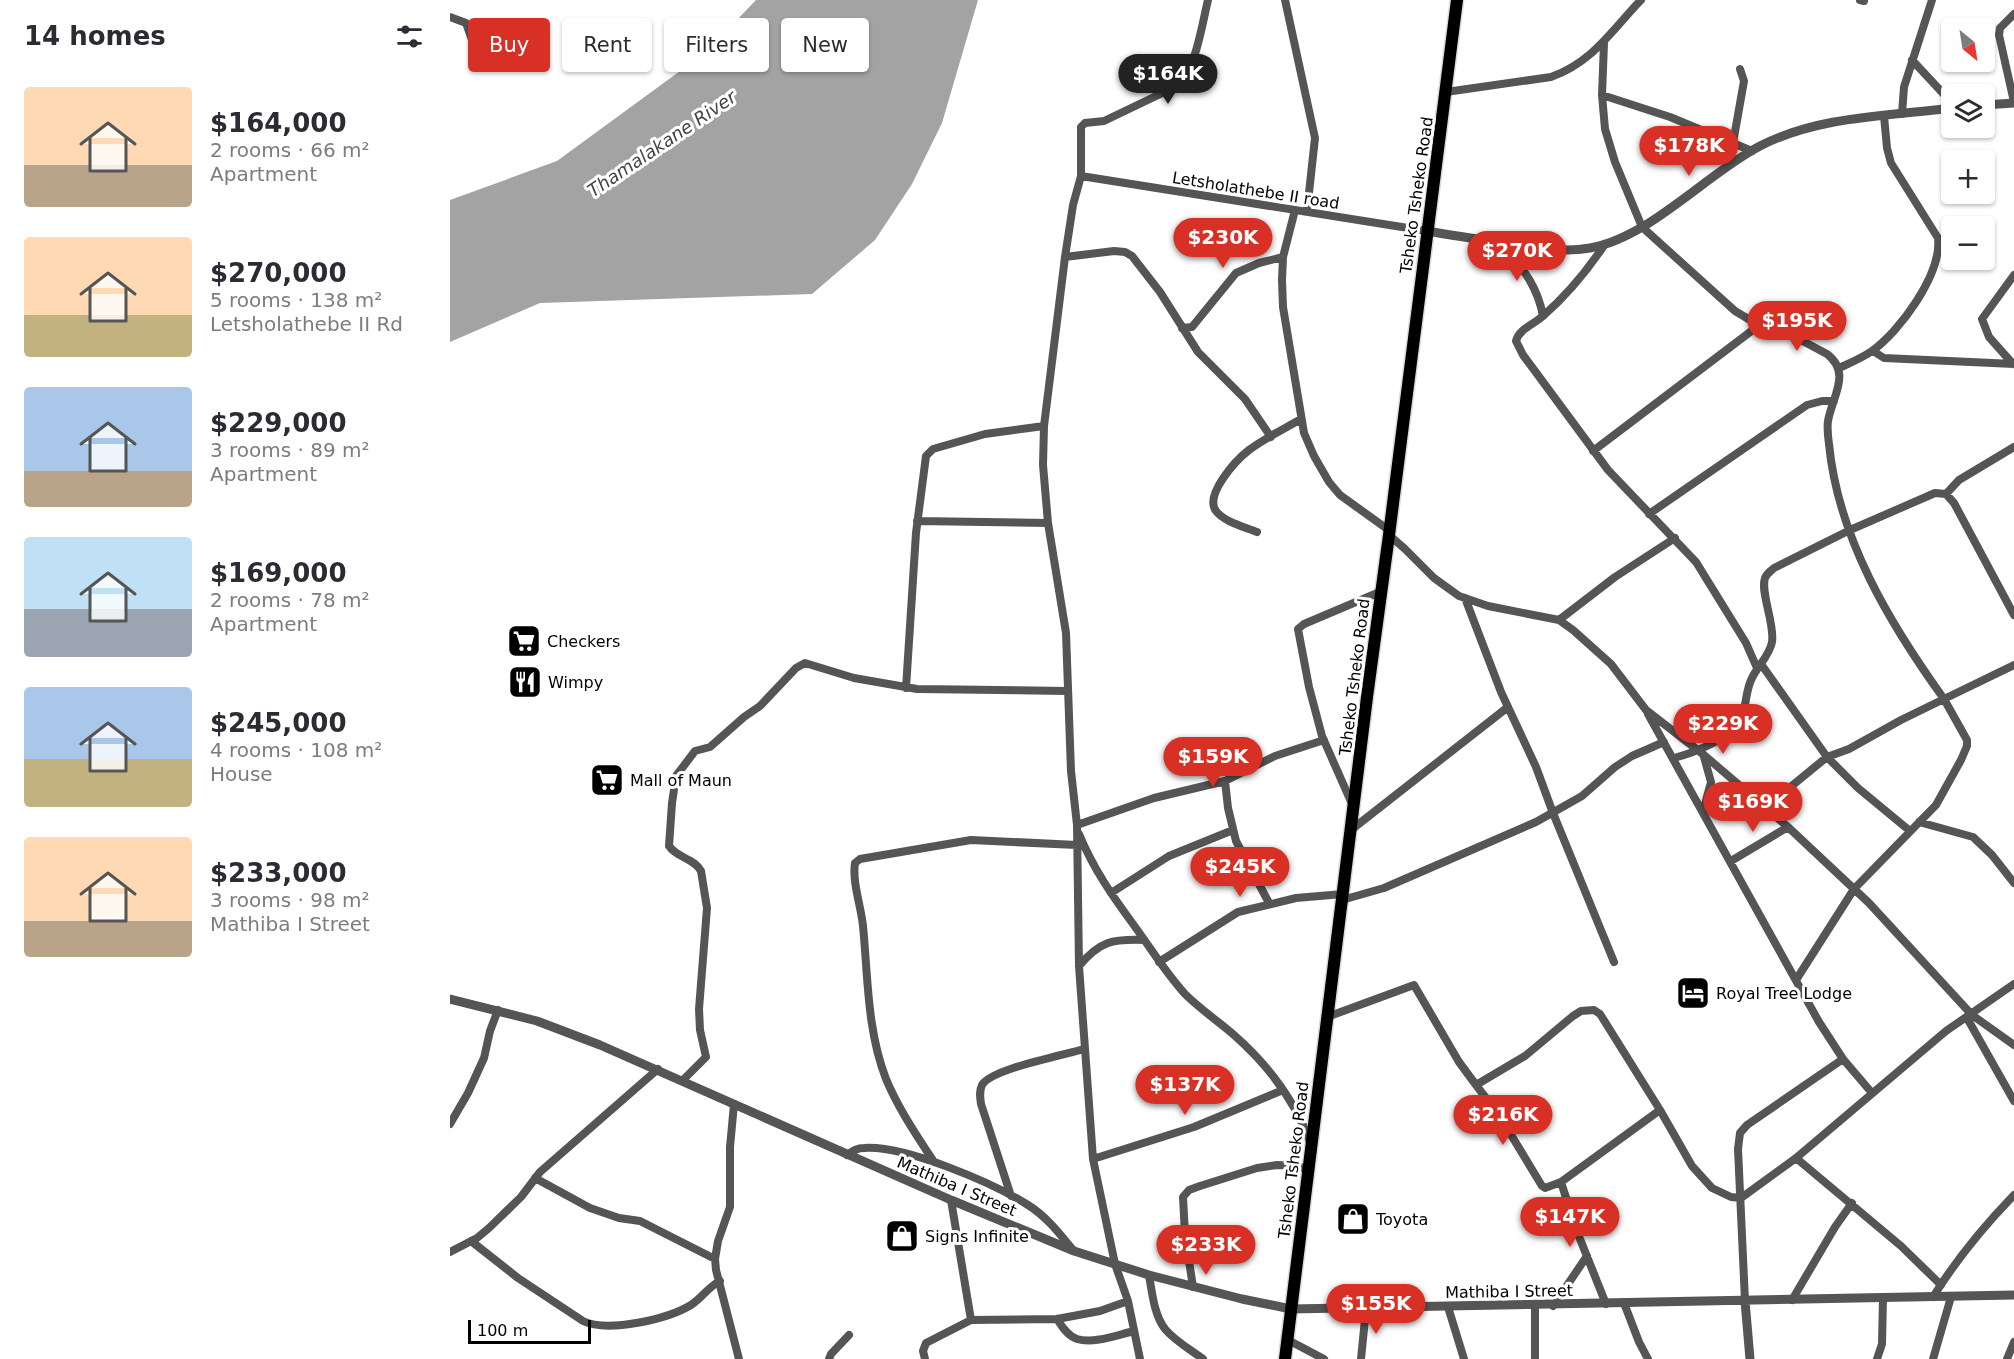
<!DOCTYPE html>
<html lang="en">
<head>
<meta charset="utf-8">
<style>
	body { margin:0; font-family:"DejaVu Sans",sans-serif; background:#f7f7f7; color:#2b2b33; height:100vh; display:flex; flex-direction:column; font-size:22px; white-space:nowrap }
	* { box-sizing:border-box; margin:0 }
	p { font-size:20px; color:#7c7c81 }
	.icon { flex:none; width:33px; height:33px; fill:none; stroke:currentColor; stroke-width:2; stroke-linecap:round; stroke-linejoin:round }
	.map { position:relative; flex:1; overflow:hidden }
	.drawer { display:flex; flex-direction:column; background:#fff; width:450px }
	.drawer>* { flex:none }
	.top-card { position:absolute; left:18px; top:18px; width:570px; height:54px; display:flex; gap:12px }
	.needle { width:39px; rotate:150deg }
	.fabs { position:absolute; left:1491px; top:18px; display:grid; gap:12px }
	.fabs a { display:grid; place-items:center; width:54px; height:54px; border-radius:6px; background:#fff; box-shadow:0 2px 4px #0004; font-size:30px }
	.scale { position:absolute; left:18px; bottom:15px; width:123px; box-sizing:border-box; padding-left:6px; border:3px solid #000; border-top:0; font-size:16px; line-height:21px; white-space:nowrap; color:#000; -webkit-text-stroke:4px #fff; paint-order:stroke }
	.price { position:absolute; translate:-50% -51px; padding:0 14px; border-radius:21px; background:#d93025; color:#fff; font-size:20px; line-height:39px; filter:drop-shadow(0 2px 3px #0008) }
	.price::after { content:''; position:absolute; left:50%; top:36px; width:18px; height:14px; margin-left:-9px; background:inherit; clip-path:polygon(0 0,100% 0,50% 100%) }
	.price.on { background:#222; color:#fff }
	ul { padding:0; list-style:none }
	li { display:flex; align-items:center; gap:18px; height:150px; padding:0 24px }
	li span { display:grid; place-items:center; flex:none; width:168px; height:120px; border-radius:6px; color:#555 }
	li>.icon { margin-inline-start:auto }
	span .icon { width:72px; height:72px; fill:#fffc; stroke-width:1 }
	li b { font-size:26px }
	h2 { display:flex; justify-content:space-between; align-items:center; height:72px; padding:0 24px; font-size:26px }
	.pill { padding:0 21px; border-radius:6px; background:#fff; box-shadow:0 2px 4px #0004; font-size:21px; line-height:54px }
	.pill.on { background:#d93025; color:#fff }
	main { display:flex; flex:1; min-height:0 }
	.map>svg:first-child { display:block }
</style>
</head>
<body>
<main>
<section class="drawer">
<h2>14 homes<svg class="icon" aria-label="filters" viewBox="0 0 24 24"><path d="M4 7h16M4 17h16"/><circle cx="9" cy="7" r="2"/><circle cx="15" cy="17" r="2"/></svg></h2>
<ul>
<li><span style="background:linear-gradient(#ffd9b3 65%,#b9a48a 0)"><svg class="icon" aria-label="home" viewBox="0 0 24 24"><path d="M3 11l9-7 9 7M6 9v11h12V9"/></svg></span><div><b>$164,000</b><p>2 rooms · 66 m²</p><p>Apartment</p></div></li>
<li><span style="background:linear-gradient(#ffd9b3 65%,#c2b280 0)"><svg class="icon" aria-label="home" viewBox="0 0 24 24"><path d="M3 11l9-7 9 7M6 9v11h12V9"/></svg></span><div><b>$270,000</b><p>5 rooms · 138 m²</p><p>Letsholathebe II Rd</p></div></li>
<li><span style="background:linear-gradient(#a9c7e8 70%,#b9a48a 0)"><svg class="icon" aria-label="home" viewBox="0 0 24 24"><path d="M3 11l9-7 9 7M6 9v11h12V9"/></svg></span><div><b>$229,000</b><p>3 rooms · 89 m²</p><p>Apartment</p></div></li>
<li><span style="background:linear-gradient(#bfe0f5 60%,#9aa5b1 0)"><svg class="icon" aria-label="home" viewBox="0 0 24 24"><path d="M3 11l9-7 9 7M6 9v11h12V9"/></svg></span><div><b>$169,000</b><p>2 rooms · 78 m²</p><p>Apartment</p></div></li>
<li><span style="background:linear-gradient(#a9c7e8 60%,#c2b280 0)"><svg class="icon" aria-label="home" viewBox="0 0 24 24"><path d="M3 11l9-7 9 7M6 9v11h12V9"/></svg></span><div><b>$245,000</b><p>4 rooms · 108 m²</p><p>House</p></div></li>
<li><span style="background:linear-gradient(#ffd9b3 70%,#b9a48a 0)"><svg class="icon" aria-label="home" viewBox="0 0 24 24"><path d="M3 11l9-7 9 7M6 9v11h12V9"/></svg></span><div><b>$233,000</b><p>3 rooms · 98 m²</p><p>Mathiba I Street</p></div></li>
</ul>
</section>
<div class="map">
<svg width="1564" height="1359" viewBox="0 0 1564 1359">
	<rect width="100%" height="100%" fill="#fff"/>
	<!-- water -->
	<path fill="#a3a3a3" d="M 306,0 L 528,0 L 492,123 L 462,184 L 425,240 L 362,294 L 90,303 L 0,342 L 0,200 L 107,161 L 256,52 Z"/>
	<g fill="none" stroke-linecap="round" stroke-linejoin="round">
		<defs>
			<path id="trunk" d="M 835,1359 L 917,697 L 939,535 L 1007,0"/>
		</defs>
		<!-- trunk casing -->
		<use href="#trunk" stroke="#dbdbdb" stroke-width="15"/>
		<!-- minor -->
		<path stroke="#555" stroke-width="8" d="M 835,0 L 865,138 L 857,211
			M 1410,0 L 1414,1
			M 1564,14 L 1550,28 L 1549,35 L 1564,102
			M 0,17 L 16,23 L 28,57
			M 1154,43 L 1152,95 L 1155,129 L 1165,162 L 1192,227 L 1285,311 L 1300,320 L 1330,329 L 1377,354 C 1402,373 1382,397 1378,421 C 1377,428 1378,437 1379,444 C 1388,538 1440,624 1494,699 L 1564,665
			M 1462,60 L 1502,103
			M 996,92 L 1101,77 C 1143,62 1162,30 1191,0
			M 1152,95 L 1220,117 L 1302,151
			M 1452,114 L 1454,87 L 1482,0
			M 1283,143 L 1294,81 L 1290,69
			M 631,176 L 977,231
			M 845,210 L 833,257 L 832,280 L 833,307 L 854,433 L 864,456 L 879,482 L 890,495 L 940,531
			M 1052,243 C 1071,267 1087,284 1093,316
			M 1155,244 C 1137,271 1117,295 1093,316 C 1084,324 1069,329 1066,341 L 1073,355 L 1158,470 L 1246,562 L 1296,643 L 1307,668
			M 615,257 L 664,251 L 675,252 L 682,256 L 710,292 L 748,352 L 795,399 L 821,437
			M 732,328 L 742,327 L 786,273 L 809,263 L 833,257
			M 1423,351 L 1434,358 L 1564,364
			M 1563,364 L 1539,337 L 1532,319 L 1564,275
			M 1389,368 C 1400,363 1412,358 1422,351 C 1450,331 1492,274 1488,238 L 1441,163 L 1437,148 L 1434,116
			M 1143,451 L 1312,323
			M 1496,494 L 1509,480 L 1564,447
			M 1199,514 L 1357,405 L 1372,401 L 1384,401
			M 467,521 L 598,523
			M 807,532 C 795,527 774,522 766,511 C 754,495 786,460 799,450 C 815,438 834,429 851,419
			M 939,535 L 955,549 L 984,578 L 1009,596 L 1038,606 L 1109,620 L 1123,630 L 1161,664 L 1196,710 L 1254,755 L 1338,827 L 1419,903 L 1522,1015 L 1564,1045
			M 1015,598 L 1051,692 L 1086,767 L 1103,813 L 1164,962
			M 1109,620 L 1165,577 L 1225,538
			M 1311,664 L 1377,757 L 1408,788 L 1460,831
			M 456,688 L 466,533 L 476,456 L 483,449 L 535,434 L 594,426
			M 1198,714 L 1369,1022 L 1393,1059 L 1297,1125 L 1290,1133 L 1288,1149 L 1295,1301
			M 1224,758 C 1243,753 1283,738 1291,719 C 1297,706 1295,691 1302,678 C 1307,667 1320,655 1322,642 C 1325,624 1310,592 1315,578 C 1317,573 1321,571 1324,568 L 1400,530 L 1485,493 L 1496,494 L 1504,503 L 1564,615
			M 902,804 L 872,736 L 859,687 L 848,629 L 854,624 L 932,591
			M 1316,807 L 1377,757 L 1399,749 L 1451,720 L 1494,699 L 1517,740 L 1517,746 L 1511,760 L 1486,805 L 1404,889 L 1346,980
			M 1253,812 L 1261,782 L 1254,757
			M 1469,822 L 1523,837 L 1542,855 L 1564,883
			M 627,825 L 704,798 L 775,781
			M 901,830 L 1058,707
			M 629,834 C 643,868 661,894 683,924 C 700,947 715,972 735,994 C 750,1009 768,1021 784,1035 C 817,1064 845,1101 860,1142
			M 1281,861 L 1338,827
			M 661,893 L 719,856 L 783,830
			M 892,900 L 934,888 L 1086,822 L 1132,796 L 1165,767 L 1182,756 L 1214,742
			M 819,903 L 786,841 L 778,808 L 775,781 L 825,756 L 874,740
			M 709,962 L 788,912 L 846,898 L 893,894
			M 629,966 C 650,941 662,939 694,940
			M 877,1017 L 964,985 L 1009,1062 L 1026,1085 L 1075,1056 L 1123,1016 L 1131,1011 L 1144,1010 L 1150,1014 L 1210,1110 L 1242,1166 L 1262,1188 L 1281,1197 L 1291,1198 L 1346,1158 L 1496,1031 L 1564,984
			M 1517,1018 L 1564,1101
			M 1393,1059 L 1422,1093
			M 233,1080 L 256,1057 L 250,1030 L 249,1009 L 257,908 L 251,871 C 244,858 227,858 219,846 L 222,803 L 226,776 L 245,751 L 260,747 L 294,717 L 310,706 L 346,668 L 355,663 L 404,678 L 467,689 L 617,691
			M 1026,1085 L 1049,1115 L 1092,1186 L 1095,1188 L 1111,1182 L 1210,1110
			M 284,1104 L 280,1147 L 280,1207 L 268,1241 L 265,1259 L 266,1270 L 289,1359
			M 0,1124 L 18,1093 L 34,1058 L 40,1031 L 48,1010
			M 397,1155 C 403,1151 407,1148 414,1148 C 455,1145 543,1183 578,1205 C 596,1216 610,1234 623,1250
			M 1346,1158 L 1451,1246 L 1491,1285
			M 643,1159 L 744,1127 L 833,1090
			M 484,1162 C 467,1136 448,1108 436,1079 C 417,1030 418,977 413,926 C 411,906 402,882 405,863 L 410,859 L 521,840 L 627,845
			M 85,1178 L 140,1208 L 169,1218 L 190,1221 L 265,1259
			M 1111,1182 L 1126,1229 L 1156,1304
			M 561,1196 L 531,1104 C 530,1097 529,1091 532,1085 C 541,1069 614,1055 634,1049
			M 501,1200 L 521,1320
			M 21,1241 L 68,1278 L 133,1321 C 158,1333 218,1319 241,1305 C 252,1298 258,1287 270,1281
			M 0,1252 L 27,1238 L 39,1228 L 71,1197 L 90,1172 L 208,1069
			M 699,1275 C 702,1292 704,1315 715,1329 C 725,1341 741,1350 753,1359
			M 743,1287 L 735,1235 L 733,1197 L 739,1190 L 750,1186 L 807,1168 L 827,1165 L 848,1166 L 858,1170
			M 1483,1297 C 1506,1260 1533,1227 1564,1195
			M 1342,1300 L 1385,1227 L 1402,1203
			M 1174,1303 L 1189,1342 L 1198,1359
			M 1103,1306 L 1137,1256
			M 998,1307 L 1014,1359
			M 607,1319 C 612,1327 618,1336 627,1339 C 644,1344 667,1335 684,1331
			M 838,1340 L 874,1359
			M 379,1359 L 381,1354 L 399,1335
			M 475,1359 L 473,1351 L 476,1343 L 521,1320 L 607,1319 L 650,1311 L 678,1301
			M 690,1359 L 678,1301 L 665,1264 L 643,1159 L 629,966 L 627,825 L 621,771 L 616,633 L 598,523 L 593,465 L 594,426 L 615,257 L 623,205 L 631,176 L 631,127 L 635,123 L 654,121 L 727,86 C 746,70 752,24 758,0
			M 911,1359 L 916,1309
			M 1085,1359 L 1085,1306
			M 1427,1359 L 1432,1344 L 1433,1298
			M 1483,1359 L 1501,1297
			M 1557,1359 L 1564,1342"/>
		<!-- tertiary -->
		<path stroke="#555" stroke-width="9" d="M 1534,105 L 1564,103
			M 977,231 C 1005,236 1034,240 1063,244 C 1088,248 1114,253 1140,248 C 1199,238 1256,174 1310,146 C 1368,116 1438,116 1502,108
			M 0,999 L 87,1021 L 150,1045 L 501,1200 L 624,1251 L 699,1275 L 792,1299 L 841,1309 L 1564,1295
			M 1295,1301 L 1300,1359"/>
		<!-- trunk -->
		<use href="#trunk" stroke="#000" stroke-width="12"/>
	</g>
	<!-- icons -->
	<defs>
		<symbol id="supermarket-square" viewBox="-11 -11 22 22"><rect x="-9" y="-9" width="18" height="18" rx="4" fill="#000" stroke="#fff"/><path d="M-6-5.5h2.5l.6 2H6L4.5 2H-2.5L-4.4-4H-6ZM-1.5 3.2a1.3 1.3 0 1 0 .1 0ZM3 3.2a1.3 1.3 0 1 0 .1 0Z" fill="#fff"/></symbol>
		<symbol id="restaurant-square" viewBox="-11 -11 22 22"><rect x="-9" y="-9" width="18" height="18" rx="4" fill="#000" stroke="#fff"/><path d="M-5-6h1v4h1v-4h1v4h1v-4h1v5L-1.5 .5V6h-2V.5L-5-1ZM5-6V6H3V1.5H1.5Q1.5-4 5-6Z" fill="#fff"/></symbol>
		<symbol id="hotel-square" viewBox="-11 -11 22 22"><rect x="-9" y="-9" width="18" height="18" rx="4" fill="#000" stroke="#fff"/><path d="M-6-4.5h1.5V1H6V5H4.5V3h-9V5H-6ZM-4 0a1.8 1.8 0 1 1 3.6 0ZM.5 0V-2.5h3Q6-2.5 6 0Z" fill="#fff"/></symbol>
		<symbol id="shop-square" viewBox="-11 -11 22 22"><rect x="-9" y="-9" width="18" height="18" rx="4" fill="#000" stroke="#fff"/><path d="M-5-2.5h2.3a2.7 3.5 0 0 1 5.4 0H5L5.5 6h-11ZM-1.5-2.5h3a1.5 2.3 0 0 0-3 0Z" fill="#fff"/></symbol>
	</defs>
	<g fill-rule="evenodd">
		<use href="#supermarket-square" x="55" y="622" width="38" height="38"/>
		<use href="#restaurant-square" x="56" y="663" width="38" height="38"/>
		<use href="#supermarket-square" x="138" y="761" width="38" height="38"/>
		<use href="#hotel-square" x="1224" y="974" width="38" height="38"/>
		<use href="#shop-square" x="884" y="1200" width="38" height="38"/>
		<use href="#shop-square" x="433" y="1217" width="38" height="38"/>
	</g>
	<g text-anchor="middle" stroke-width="6" stroke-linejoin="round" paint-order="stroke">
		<!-- street labels -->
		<g font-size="16" fill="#000" stroke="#fff">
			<text transform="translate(806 190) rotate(9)" y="6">Letsholathebe II road</text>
			<text transform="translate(966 195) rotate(-82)" y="6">Tsheko Tsheko Road</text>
			<text transform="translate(904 677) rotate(-83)" y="6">Tsheko Tsheko Road</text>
			<text transform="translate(843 1160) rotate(-83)" y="6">Tsheko Tsheko Road</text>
			<text transform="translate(507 1186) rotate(23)" y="6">Mathiba I Street</text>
			<text transform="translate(1059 1291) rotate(-1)" y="6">Mathiba I Street</text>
		</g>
		<!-- poi labels -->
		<g font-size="16" fill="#000" stroke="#fff" text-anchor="start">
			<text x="97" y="647">Checkers</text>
			<text x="98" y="688">Wimpy</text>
			<text x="180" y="786">Mall of Maun</text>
			<text x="1266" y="999">Royal Tree Lodge</text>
			<text x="926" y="1225">Toyota</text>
			<text x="475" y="1242">Signs Infinite</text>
		</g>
		<!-- water labels -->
		<g font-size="18" font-style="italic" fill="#444" stroke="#fff">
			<text transform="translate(212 144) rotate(-34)" y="6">Thamalakane River</text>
		</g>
	</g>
</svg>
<div class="fabs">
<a><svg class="needle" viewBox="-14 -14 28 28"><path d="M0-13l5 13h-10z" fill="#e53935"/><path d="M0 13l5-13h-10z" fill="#7c7c81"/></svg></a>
<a><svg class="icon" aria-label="layers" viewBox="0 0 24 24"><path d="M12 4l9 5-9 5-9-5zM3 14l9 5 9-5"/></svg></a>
<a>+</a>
<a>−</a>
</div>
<div class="scale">100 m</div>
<b class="price on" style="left:718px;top:105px">$164K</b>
<b class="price" style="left:1239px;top:177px">$178K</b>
<b class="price" style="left:773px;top:269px">$230K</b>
<b class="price" style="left:1067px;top:282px">$270K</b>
<b class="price" style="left:1347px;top:352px">$195K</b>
<b class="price" style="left:1273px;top:755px">$229K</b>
<b class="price" style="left:763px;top:788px">$159K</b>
<b class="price" style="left:1303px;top:833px">$169K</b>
<b class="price" style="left:790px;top:898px">$245K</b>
<b class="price" style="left:735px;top:1116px">$137K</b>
<b class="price" style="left:1053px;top:1146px">$216K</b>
<b class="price" style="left:1120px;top:1248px">$147K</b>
<b class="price" style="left:756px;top:1276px">$233K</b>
<b class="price" style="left:926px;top:1335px">$155K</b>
<div class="top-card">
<a class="pill on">Buy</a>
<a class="pill">Rent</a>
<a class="pill">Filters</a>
<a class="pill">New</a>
</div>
</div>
</main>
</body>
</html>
